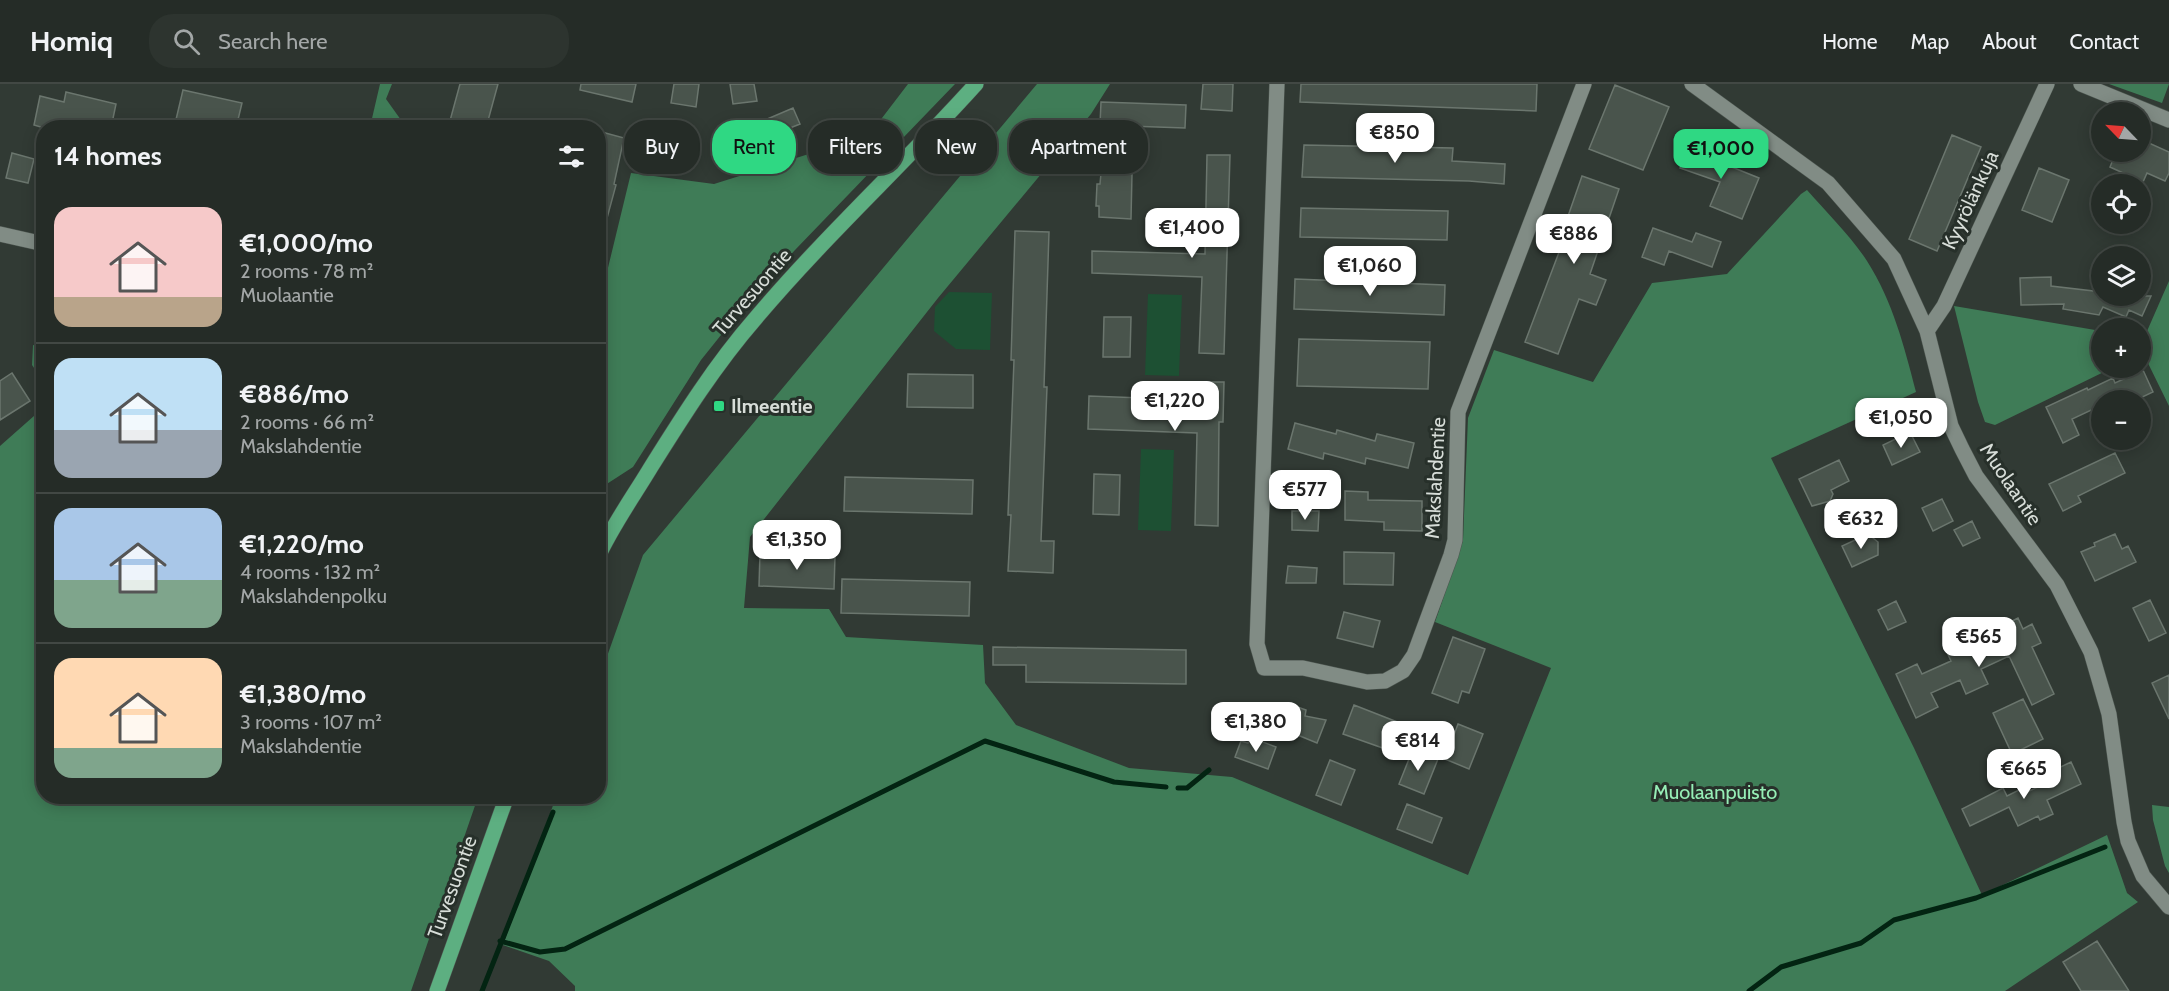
<!DOCTYPE html>
<html lang="en">
<head>
<meta charset="utf-8">
<style>
	body { margin:0; font-family:Cabin,sans-serif; background:#2d342f; color:#f1f3f6; height:100vh; display:flex; flex-direction:column; font-size:22px; white-space:nowrap }
	* { box-sizing:border-box; margin:0 }
	p { font-size:20px; color:#a3a7a7 }
	.icon { flex:none; width:33px; height:33px; fill:none; stroke:currentColor; stroke-width:2; stroke-linecap:round; stroke-linejoin:round }
	.map { position:relative; flex:1; overflow:hidden }
	.panel { position:absolute; left:36px; top:36px; width:570px; height:684px; display:flex; flex-direction:column; background:#252c27; border-radius:24px; box-shadow:0 3px 15px #0003,0 0 0 2px #424844 }
	.panel>* { flex:none }
	.top-card { position:absolute; left:624px; top:36px; width:570px; height:54px; display:flex; gap:12px }
	.needle { width:39px; rotate:295deg }
	.controls { position:absolute; left:2091px; top:18px; display:grid; gap:12px }
	.controls a { display:grid; place-items:center; width:60px; height:60px; border-radius:50%; background:#252c27; box-shadow:0 3px 15px #0003,0 0 0 2px #424844; font-size:30px }
	.price { position:absolute; translate:-50% -51px; padding:0 14px; border-radius:12px; background:#fff; color:#222; font-size:20px; line-height:39px; filter:drop-shadow(0 2px 3px #0008) }
	.price::after { content:''; position:absolute; left:50%; top:36px; width:18px; height:14px; margin-left:-9px; background:inherit; clip-path:polygon(0 0,100% 0,50% 100%) }
	.price.selected { background:#2fd883; color:#111 }
	ul { padding:0; list-style:none }
	li { display:flex; align-items:center; gap:18px; height:150px; padding:0 18px }
	li+li { border-top:2px solid #424844 }
	li span { display:grid; place-items:center; flex:none; width:168px; height:120px; border-radius:18px; color:#555 }
	li>.icon { margin-inline-start:auto }
	span .icon { width:72px; height:72px; fill:#fffc; stroke-width:1 }
	li b { font-size:26px }
	h2 { display:flex; justify-content:space-between; align-items:center; height:72px; padding:0 18px; font-size:26px }
	.pill { padding:0 21px; border-radius:24px; background:#252c27; box-shadow:0 3px 15px #0003,0 0 0 2px #424844; font-size:21px; line-height:54px }
	.pill.selected { background:#2fd883; color:#111 }
	header { display:flex; align-items:center; gap:36px; box-sizing:border-box; height:84px; padding:0 30px; background:#252c27; border-bottom:2px solid #424844 }
	header strong { font-size:28px }
	nav { display:flex; gap:33px; margin-inline-start:auto; font-size:21px }
	.search { width:420px; height:54px; background:#2d342f; display:flex; align-items:center; gap:15px; box-sizing:border-box; padding:0 21px; border-radius:24px; color:#a3a7a7; font-size:22px }
	.map>svg:first-child { display:block }
</style>
</head>
<body>
<header>
<strong>Homiq</strong>
<div class="search"><svg class="icon" aria-label="search" viewBox="0 0 24 24"><circle cx="10" cy="10" r="6"/><path d="M15 15l6 6"/></svg>Search here</div>
<nav><a>Home</a><a>Map</a><a>About</a><a>Contact</a></nav>
</header>
<div class="map">
<svg width="2169" height="907" viewBox="0 0 2169 907">
	<rect width="100%" height="100%" fill="#313a34"/>
	<!-- green -->
	<path fill="#1d5033" d="M 949,208 L 992,209 L 990,266 L 956,265 L 934,247 L 935,223 Z
		M 1148,210 L 1182,211 L 1179,292 L 1145,291 Z
		M 1141,365 L 1174,366 L 1171,447 L 1138,446 Z"/>
	<!-- forest -->
	<path fill="#3f7c57" d="M 380,0 L 392,0 L 386,15 L 406,43 L 370,43 Z
		M 908,0 L 955,0 L 795,166 L 745,221 L 701,276 L 633,383 L 599,405 L 599,190 L 606,192 L 631,89 L 714,100 L 869,51 Z
		M 1037,0 L 1110,0 L 1091,30 L 938,214 L 750,453 L 744,524 L 829,525 L 846,553 L 983,561 L 985,599 L 1016,641 L 1129,684 L 1232,693 L 1468,791 L 1551,584 L 1435,538 L 1463,456 L 1468,334 L 1494,266 L 1593,298 L 1652,199 L 1727,190 L 1801,110 L 1807,106 C 1827,129 1851,152 1867,177 C 1893,218 1904,262 1916,308 L 1771,374 L 1914,664 L 1982,811 L 2107,751 L 2127,809 L 2138,818 L 2005,907 L 575,907 L 575,902 L 549,877 L 503,861 L 556,713 L 598,712 L 599,595 L 643,471 Z
		M 2109,0 L 2169,0 L 2162,19 Z
		M 2169,197 L 2169,322 L 2143,269 L 2141,269 L 2140,254 L 2144,254 Z
		M 1954,222 L 2101,247 L 2102,284 L 2112,284 L 1995,341 L 1985,338 L 1978,318 Z
		M 33,261 L 43,263 L 43,297 L 32,281 Z
		M 43,324 L 44,712 L 478,713 L 411,907 L 0,907 L 0,362 Z
		M 2152,721 L 2169,723 L 2169,789 L 2165,782 L 2153,736 Z"/>
	<g fill="none" stroke-linecap="round" stroke-linejoin="round">
		<!-- stream -->
		<path stroke="#032412" stroke-width="5" d="M 1178,704 L 1187,704 L 1209,686
			M 500,857 L 540,868 L 565,865 L 985,657 L 1114,698 L 1166,703
			M 482,907 L 553,728
			M 1749,907 L 1781,883 L 1861,859 L 1894,836 L 1976,814 L 2105,763"/>
	</g>
	<!-- building -->
	<path fill="#49544c" stroke="#6b766e" stroke-width="1.5" d="M 460,0 L 498,0 L 486,44 L 448,44 Z
		M 581,0 L 636,0 L 632,18 L 580,6 Z
		M 674,0 L 699,0 L 696,23 L 671,19 Z
		M 730,0 L 754,0 L 757,17 L 733,20 Z
		M 1203,0 L 1233,0 L 1232,27 L 1201,25 Z
		M 1301,0 L 1537,0 L 1536,27 L 1300,18 Z
		M 1615,1 L 1669,23 L 1643,86 L 1589,65 Z
		M 183,6 L 242,19 L 236,44 L 174,44 Z
		M 66,8 L 116,20 L 111,44 L 44,44 L 34,41 L 40,12 L 64,18 Z
		M 1101,18 L 1186,21 L 1185,44 L 1100,41 Z
		M 793,24 L 800,40 L 770,52 L 765,36 Z
		M 598,47 L 624,54 L 614,100 L 616,101 L 603,149 L 598,148 Z
		M 1952,51 L 1981,63 L 1937,167 L 1909,155 Z
		M 1690,55 L 1711,63 L 1707,73 L 1759,94 L 1742,135 L 1710,122 L 1720,98 L 1680,84 Z
		M 2140,55 L 2169,68 L 2169,89 L 2165,97 L 2147,89 L 2143,98 L 2110,83 L 2116,68 L 2140,68 Z
		M 1304,61 L 1453,64 L 1452,77 L 1505,80 L 1504,100 L 1469,97 L 1302,93 Z
		M 12,69 L 34,75 L 28,99 L 6,94 Z
		M 1207,71 L 1230,71 L 1224,270 L 1199,269 L 1202,193 L 1092,189 L 1092,167 L 1205,170 Z
		M 2039,84 L 2069,96 L 2052,138 L 2022,126 Z
		M 1101,89 L 1132,90 L 1131,135 L 1099,133 L 1099,122 L 1096,122 L 1097,100 L 1100,100 Z
		M 1582,92 L 1619,105 L 1590,190 L 1606,196 L 1596,221 L 1579,215 L 1558,270 L 1525,258 L 1561,163 L 1558,161 Z
		M 1301,124 L 1448,127 L 1447,156 L 1300,153 Z
		M 1653,144 L 1692,158 L 1696,149 L 1721,158 L 1712,183 L 1669,167 L 1664,181 L 1642,173 Z
		M 1015,147 L 1049,148 L 1044,303 L 1047,303 L 1041,457 L 1054,457 L 1053,489 L 1008,487 L 1011,431 L 1008,431 L 1014,276 L 1011,276 Z
		M 2051,193 L 2051,202 L 2102,208 L 2102,212 L 2151,212 L 2142,232 L 2129,226 L 2126,233 L 2103,223 L 2099,231 L 2063,225 L 2064,220 L 2021,221 L 2020,194 Z
		M 1295,195 L 1445,201 L 1444,231 L 1294,225 Z
		M 1104,233 L 1131,233 L 1130,273 L 1103,273 Z
		M 1299,255 L 1430,258 L 1428,305 L 1297,302 Z
		M 2143,286 L 2153,308 L 2136,316 L 2134,311 L 2122,316 L 2102,316 L 2102,321 L 2072,335 L 2079,351 L 2063,359 L 2046,323 L 2087,304 L 2088,306 L 2113,294 L 2115,299 Z
		M 12,289 L 30,317 L 0,336 L 0,297 Z
		M 908,290 L 973,291 L 973,324 L 907,323 Z
		M 1197,298 L 1224,298 L 1223,338 L 1219,338 L 1218,442 L 1195,441 L 1197,349 L 1088,345 L 1089,312 L 1197,316 Z
		M 1295,339 L 1336,350 L 1337,346 L 1375,357 L 1377,350 L 1414,359 L 1408,384 L 1366,374 L 1365,380 L 1324,369 L 1323,375 L 1288,365 Z
		M 1910,348 L 1920,368 L 1892,381 L 1883,361 Z
		M 2115,369 L 2125,389 L 2078,412 L 2081,418 L 2063,427 L 2049,400 Z
		M 1839,376 L 1849,397 L 1831,406 L 1833,410 L 1830,417 L 1812,422 L 1799,395 Z
		M 1094,390 L 1120,391 L 1119,431 L 1093,430 Z
		M 845,393 L 973,396 L 972,430 L 844,427 Z
		M 1345,407 L 1368,408 L 1368,416 L 1422,417 L 1422,447 L 1384,446 L 1384,438 L 1345,436 Z
		M 1942,415 L 1953,437 L 1933,447 L 1922,424 Z
		M 1292,427 L 1319,427 L 1318,447 L 1292,446 Z
		M 1972,437 L 1980,454 L 1963,462 L 1954,446 Z
		M 1868,450 L 1878,458 L 1878,471 L 1852,483 L 1842,462 Z
		M 2115,450 L 2122,465 L 2128,462 L 2136,478 L 2095,497 L 2081,468 L 2095,462 L 2094,459 Z
		M 1344,468 L 1394,469 L 1393,501 L 1344,500 Z
		M 760,469 L 835,472 L 834,505 L 759,502 Z
		M 1288,482 L 1317,484 L 1316,499 L 1286,499 Z
		M 842,495 L 970,498 L 969,532 L 841,529 Z
		M 2150,516 L 2166,549 L 2149,557 L 2133,524 Z
		M 1896,517 L 1906,538 L 1888,546 L 1878,526 Z
		M 1344,528 L 1380,537 L 1373,563 L 1337,554 Z
		M 2018,534 L 2023,545 L 2032,540 L 2041,559 L 2032,563 L 2054,610 L 2032,621 L 2009,572 L 1981,585 L 1988,600 L 1966,610 L 1960,596 L 1931,609 L 1938,623 L 1916,634 L 1896,590 L 1917,580 L 1922,590 L 1951,577 L 1946,566 L 1967,556 L 1972,567 L 2000,553 L 1996,545 Z
		M 1453,553 L 1485,565 L 1469,609 L 1462,607 L 1458,619 L 1432,609 Z
		M 993,563 L 1186,566 L 1186,600 L 1026,598 L 1026,581 L 993,581 Z
		M 2169,591 L 2169,635 L 2152,599 Z
		M 2023,615 L 2043,655 L 2012,670 L 1993,629 Z
		M 1292,621 L 1306,626 L 1305,632 L 1326,636 L 1317,659 L 1283,645 Z
		M 1354,621 L 1405,641 L 1394,668 L 1343,650 Z
		M 1458,640 L 1483,650 L 1469,685 L 1445,675 Z
		M 1250,653 L 1276,663 L 1268,685 L 1235,673 L 1241,657 L 1248,659 Z
		M 1413,665 L 1438,675 L 1424,710 L 1399,700 Z
		M 1330,676 L 1355,686 L 1341,721 L 1316,711 Z
		M 2071,678 L 2081,700 L 2047,716 L 2053,730 L 2040,736 L 2038,732 L 2018,742 L 2009,723 L 1970,742 L 1962,725 L 2003,704 L 2007,712 L 2025,703 L 2027,708 L 2058,694 L 2054,686 Z
		M 1407,720 L 1442,734 L 1432,759 L 1397,745 Z
		M 2097,857 L 2129,907 L 2081,907 L 2063,878 Z"/>
	<g fill="none" stroke-linecap="round" stroke-linejoin="round">
		<defs>
			<path id="minor" d="M 1277,0 L 1257,560 L 1264,584 L 1303,584 L 1367,598 L 1385,597 L 1403,587 L 1414,571 L 1451,471 L 1455,456 L 1458,328 L 1584,0
				M 1692,0 L 1828,99 L 1894,175 L 1927,247 L 1951,342 L 1962,365 L 1976,392 L 2057,501 L 2091,568 L 2109,630 L 2124,738 L 2128,757 L 2143,792 L 2169,823
				M 2081,0 L 2169,36
				M 0,150 L 44,160
				M 1927,247 L 1944,222 L 2047,0"/>
			<path id="major" d="M 598,473 C 612,442 633,413 651,383 C 683,332 715,281 755,235 C 824,153 904,80 976,0
				M 437,907 L 507,712"/>
		</defs>
		<!-- minor casing -->
		<use href="#minor" stroke="#4d5650" stroke-width="16"/>
		<!-- major casing -->
		<use href="#major" stroke="#4d5650" stroke-width="16"/>
		<!-- minor -->
		<use href="#minor" stroke="#818c85" stroke-width="15"/>
		<!-- major -->
		<use href="#major" stroke="#5daf81" stroke-width="15"/>
	</g>
	<!-- markers -->
	<rect fill="#2fd883" stroke="#27302a" stroke-width="2" x="713" y="316" width="12" height="12" rx="3"/>
	<g text-anchor="middle" stroke-width="6" stroke-linejoin="round" paint-order="stroke">
		<!-- street labels -->
		<g font-size="20" fill="#d7ddd8" stroke="#27302a">
			<text transform="translate(1970 116) rotate(-65)" y="7">Kyyrölänkuja</text>
			<text transform="translate(752 208) rotate(-49)" y="7">Turvesuontie</text>
			<text transform="translate(1435 394) rotate(-87)" y="7">Makslahdentie</text>
			<text transform="translate(2011 400) rotate(56)" y="7">Muolaantie</text>
			<text transform="translate(452 803) rotate(-70)" y="7">Turvesuontie</text>
		</g>
		<!-- poi labels -->
		<g font-size="20" font-weight="bold" fill="#d7ddd8" stroke="#27302a" text-anchor="start">
			<text x="731" y="329">Ilmeentie</text>
		</g>
		<!-- park labels -->
		<g font-size="20" fill="#96eeb6" stroke="#27302a">
			<text x="1715" y="715">Muolaanpuisto</text>
		</g>
	</g>
</svg>
<div class="controls">
<a><svg class="needle" viewBox="-14 -14 28 28"><path d="M0-13l5 13h-10z" fill="#e53935"/><path d="M0 13l5-13h-10z" fill="#a3a7a7"/></svg></a>
<a><svg class="icon" aria-label="locate" viewBox="0 0 24 24"><circle cx="12" cy="12" r="6"/><path d="M12 2v4M12 18v4M2 12h4M18 12h4"/></svg></a>
<a><svg class="icon" aria-label="layers" viewBox="0 0 24 24"><path d="M12 4l9 5-9 5-9-5zM3 14l9 5 9-5"/></svg></a>
<a>+</a>
<a>−</a>
</div>
<b class="price" style="left:1395px;top:80px">€850</b>
<b class="price selected" style="left:1721px;top:96px">€1,000</b>
<b class="price" style="left:1192px;top:175px">€1,400</b>
<b class="price" style="left:1574px;top:181px">€886</b>
<b class="price" style="left:1370px;top:213px">€1,060</b>
<b class="price" style="left:1175px;top:348px">€1,220</b>
<b class="price" style="left:1901px;top:365px">€1,050</b>
<b class="price" style="left:1305px;top:437px">€577</b>
<b class="price" style="left:1861px;top:466px">€632</b>
<b class="price" style="left:797px;top:487px">€1,350</b>
<b class="price" style="left:1979px;top:584px">€565</b>
<b class="price" style="left:1256px;top:669px">€1,380</b>
<b class="price" style="left:1418px;top:688px">€814</b>
<b class="price" style="left:2024px;top:716px">€665</b>
<div class="top-card">
<a class="pill">Buy</a>
<a class="pill selected">Rent</a>
<a class="pill">Filters</a>
<a class="pill">New</a>
<a class="pill">Apartment</a>
</div>
<section class="panel">
<h2>14 homes<svg class="icon" aria-label="filters" viewBox="0 0 24 24"><path d="M4 7h16M4 17h16"/><circle cx="9" cy="7" r="2"/><circle cx="15" cy="17" r="2"/></svg></h2>
<ul>
<li><span style="background:linear-gradient(#f6c9c9 75%,#b9a48a 0)"><svg class="icon" aria-label="home" viewBox="0 0 24 24"><path d="M3 11l9-7 9 7M6 9v11h12V9"/></svg></span><div><b>€1,000/mo</b><p>2 rooms · 78 m²</p><p>Muolaantie</p></div></li>
<li><span style="background:linear-gradient(#bfe0f5 60%,#9aa5b1 0)"><svg class="icon" aria-label="home" viewBox="0 0 24 24"><path d="M3 11l9-7 9 7M6 9v11h12V9"/></svg></span><div><b>€886/mo</b><p>2 rooms · 66 m²</p><p>Makslahdentie</p></div></li>
<li><span style="background:linear-gradient(#a9c7e8 60%,#7fa58c 0)"><svg class="icon" aria-label="home" viewBox="0 0 24 24"><path d="M3 11l9-7 9 7M6 9v11h12V9"/></svg></span><div><b>€1,220/mo</b><p>4 rooms · 132 m²</p><p>Makslahdenpolku</p></div></li>
<li><span style="background:linear-gradient(#ffd9b3 75%,#7fa58c 0)"><svg class="icon" aria-label="home" viewBox="0 0 24 24"><path d="M3 11l9-7 9 7M6 9v11h12V9"/></svg></span><div><b>€1,380/mo</b><p>3 rooms · 107 m²</p><p>Makslahdentie</p></div></li>
</ul>
</section>
</div>
</body>
</html>
